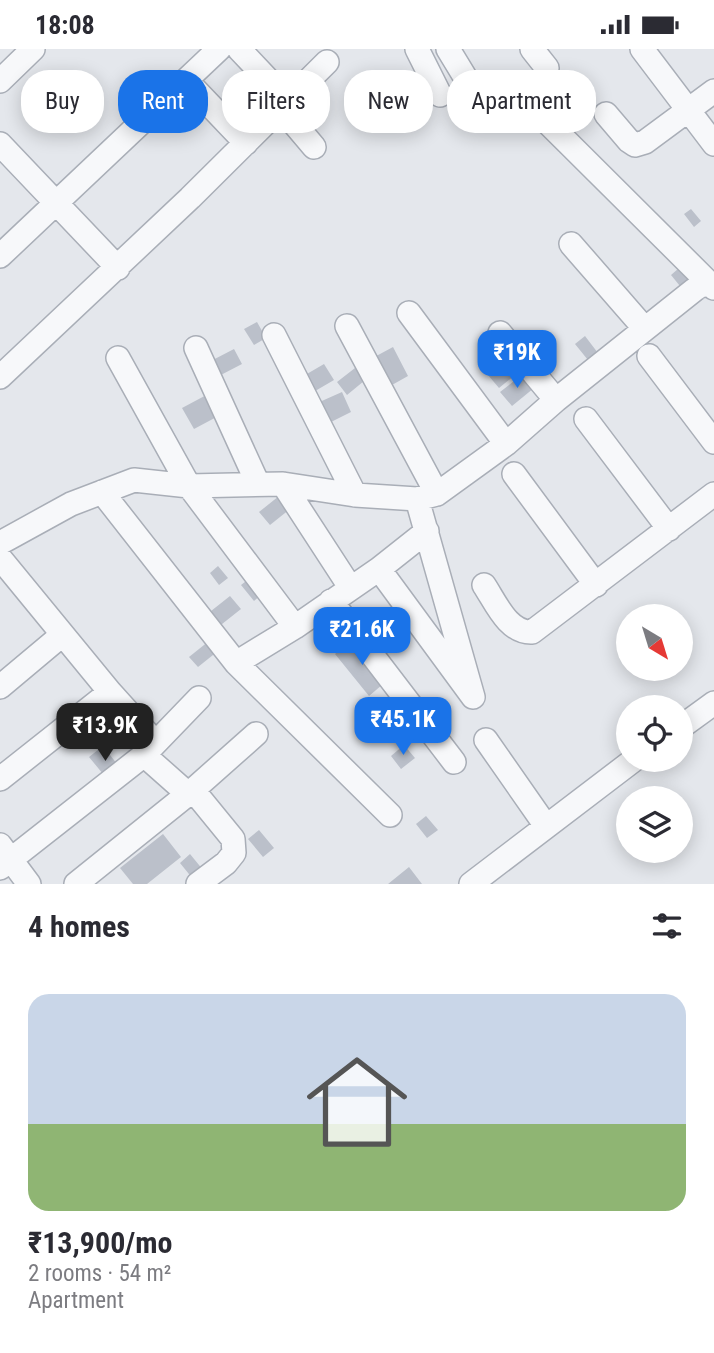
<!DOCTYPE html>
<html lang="en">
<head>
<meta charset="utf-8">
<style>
	body { margin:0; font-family:"Roboto Condensed",sans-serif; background:#f2f2f3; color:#2b2b33; height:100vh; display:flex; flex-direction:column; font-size:26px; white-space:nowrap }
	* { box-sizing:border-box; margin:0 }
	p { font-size:23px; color:#7c7c81 }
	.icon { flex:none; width:38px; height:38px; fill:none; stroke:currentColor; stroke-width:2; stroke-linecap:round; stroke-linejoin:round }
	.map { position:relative; height:835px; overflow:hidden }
	.details { display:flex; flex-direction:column; background:#fff; flex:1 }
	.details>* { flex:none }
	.top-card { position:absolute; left:21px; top:21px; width:672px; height:63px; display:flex; gap:14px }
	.needle { width:46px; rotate:142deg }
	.controls { position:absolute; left:616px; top:555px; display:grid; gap:14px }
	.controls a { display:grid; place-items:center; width:77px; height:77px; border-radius:50%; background:#fff; box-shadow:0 4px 18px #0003; font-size:35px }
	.price { position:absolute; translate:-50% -60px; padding:0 16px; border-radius:14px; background:#1a73e8; color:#fff; font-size:23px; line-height:46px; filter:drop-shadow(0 2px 4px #0008) }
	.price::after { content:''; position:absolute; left:50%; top:42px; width:21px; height:16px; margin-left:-10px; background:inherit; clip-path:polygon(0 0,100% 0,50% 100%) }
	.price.current { background:#222; color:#fff }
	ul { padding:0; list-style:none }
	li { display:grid; align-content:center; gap:14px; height:371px; padding:0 28px }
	li span { display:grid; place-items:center; height:217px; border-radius:21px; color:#555 }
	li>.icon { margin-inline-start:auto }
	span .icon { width:126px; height:126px; fill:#fffc; stroke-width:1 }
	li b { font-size:30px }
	h2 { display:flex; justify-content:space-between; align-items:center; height:84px; padding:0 28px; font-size:30px }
	.chip { padding:0 24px; border-radius:28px; background:#fff; box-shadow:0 4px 18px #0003; font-size:24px; line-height:63px }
	.chip.current { background:#1a73e8; color:#fff }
	.status { display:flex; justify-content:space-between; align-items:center; height:49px; padding:0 35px; background:#fff; direction:ltr }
	.status svg { height:19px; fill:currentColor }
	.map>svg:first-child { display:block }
</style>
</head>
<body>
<div class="status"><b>18:08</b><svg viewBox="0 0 49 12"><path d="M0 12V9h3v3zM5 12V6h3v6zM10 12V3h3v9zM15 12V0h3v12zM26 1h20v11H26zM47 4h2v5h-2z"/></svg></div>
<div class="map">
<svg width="714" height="835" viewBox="0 0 714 835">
	<rect width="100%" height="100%" fill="#e4e7ec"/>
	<!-- building -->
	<path fill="#bbc0ca" d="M 691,160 L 701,172 L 694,178 L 684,165 Z
		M 686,213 L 700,230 L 684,242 L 671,226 Z
		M 257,273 L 266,289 L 254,296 L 244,280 Z
		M 585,287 L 601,308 L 592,316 L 575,295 Z
		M 393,298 L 408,327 L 383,341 L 367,312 Z
		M 234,300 L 242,315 L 215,329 L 207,314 Z
		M 503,302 L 520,322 L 499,339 L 482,319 Z
		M 324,315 L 334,331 L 310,345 L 300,329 Z
		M 355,319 L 364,332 L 347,346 L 337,333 Z
		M 523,325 L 534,339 L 512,357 L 500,343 Z
		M 212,343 L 224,364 L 194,380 L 182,359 Z
		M 342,343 L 351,363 L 325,376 L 315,355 Z
		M 279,447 L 290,460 L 270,476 L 259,463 Z
		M 218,517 L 228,529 L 219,536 L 210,524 Z
		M 250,529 L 262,545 L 254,552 L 241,536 Z
		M 230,547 L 241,560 L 217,579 L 206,566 Z
		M 355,588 L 389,630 L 369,647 L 335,605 Z
		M 209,592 L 218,602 L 198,618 L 189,608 Z
		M 404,696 L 415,709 L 401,720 L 391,707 Z
		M 103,697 L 121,720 L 108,731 L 89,708 Z
		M 426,767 L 438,781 L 427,789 L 416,775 Z
		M 259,781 L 274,799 L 263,808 L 248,790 Z
		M 163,785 L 181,808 L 147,835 L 133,835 L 120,819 Z
		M 190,805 L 208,827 L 197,835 L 180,814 Z
		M 409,818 L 422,835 L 388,835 Z"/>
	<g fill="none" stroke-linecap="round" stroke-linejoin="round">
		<defs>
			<path id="minor" d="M 239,0 L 288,52
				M 417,0 L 440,46
				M 448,0 L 479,51
				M 532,0 L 547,19
				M 642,0 L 714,95
				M 186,31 L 246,94
				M 0,32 L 33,0
				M 281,59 L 314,98
				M 606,65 L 629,92 L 635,96 L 645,93 L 714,42
				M 542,68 L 714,239
				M 0,95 L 118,219
				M 571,195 L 645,280
				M 0,207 L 219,0
				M 409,264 L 506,395
				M 347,277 L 437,445
				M 500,284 L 556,351
				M 274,286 L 355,446
				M 196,299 L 258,435
				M 649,307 L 714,393
				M 118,309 L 189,437 L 295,578
				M 0,328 L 190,149 L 327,13
				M 586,370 L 669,480
				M 514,425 L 596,536
				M 283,435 L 350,538
				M 102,443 L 236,614 L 390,766
				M 0,494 L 71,455 L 134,431 L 189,437 L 283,435 L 355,446 L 417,450 L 437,445 L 506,395 L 556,351 L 694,241 L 700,237 L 711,235
				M 0,509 L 110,643 L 0,730
				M 379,520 L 427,482
				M 484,536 C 496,554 508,584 532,583 L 714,445
				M 331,552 L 454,713
				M 236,614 L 295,578 L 379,520 L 473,648 L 417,450
				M 0,638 L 62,586
				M 110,643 L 155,693
				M 681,678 L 714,654
				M 486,691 L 546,777
				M 144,706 L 188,745
				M 193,741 L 233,790 L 234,804 L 226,814 L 198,835
				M 0,796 L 29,835
				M 0,819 L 144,706 L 199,649
				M 76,835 L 193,741 L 256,685
				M 471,835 L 635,710"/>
		</defs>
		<!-- minor casing -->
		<use href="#minor" stroke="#a9aeb7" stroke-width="26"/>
		<!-- minor -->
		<use href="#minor" stroke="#f7f8fa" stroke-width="23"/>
	</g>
</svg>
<div class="controls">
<a><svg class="needle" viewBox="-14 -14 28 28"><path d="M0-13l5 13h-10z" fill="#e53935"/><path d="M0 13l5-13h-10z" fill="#7c7c81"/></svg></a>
<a><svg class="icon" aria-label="locate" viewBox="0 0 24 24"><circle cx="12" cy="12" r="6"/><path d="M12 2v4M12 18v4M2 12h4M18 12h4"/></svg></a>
<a><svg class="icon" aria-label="layers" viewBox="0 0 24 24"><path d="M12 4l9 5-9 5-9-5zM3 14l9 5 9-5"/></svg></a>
</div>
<b class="price" style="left:517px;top:341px">₹19K</b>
<b class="price" style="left:362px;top:618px">₹21.6K</b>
<b class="price" style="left:403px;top:708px">₹45.1K</b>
<b class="price current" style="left:105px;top:714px">₹13.9K</b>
<div class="top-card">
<a class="chip">Buy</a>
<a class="chip current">Rent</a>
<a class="chip">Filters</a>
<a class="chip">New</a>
<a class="chip">Apartment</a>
</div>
</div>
<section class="details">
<h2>4 homes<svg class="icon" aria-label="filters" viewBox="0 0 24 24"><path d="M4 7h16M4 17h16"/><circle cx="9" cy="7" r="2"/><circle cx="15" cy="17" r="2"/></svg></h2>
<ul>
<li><span style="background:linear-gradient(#c9d6e8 60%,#8fb573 0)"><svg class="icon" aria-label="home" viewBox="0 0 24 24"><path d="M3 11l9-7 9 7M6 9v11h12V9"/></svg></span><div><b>₹13,900/mo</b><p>2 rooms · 54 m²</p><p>Apartment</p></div></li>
</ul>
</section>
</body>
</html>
